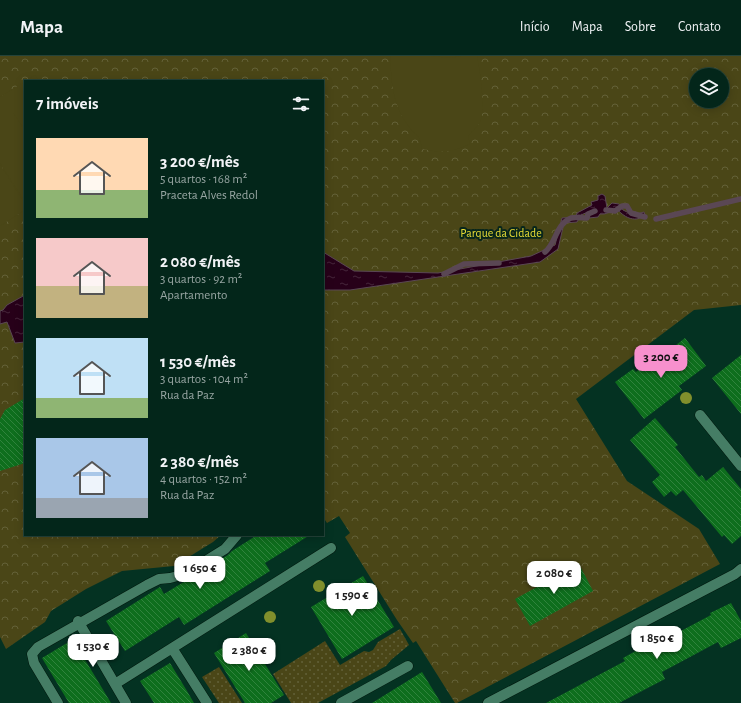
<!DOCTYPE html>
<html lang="pt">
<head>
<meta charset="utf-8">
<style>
	body { margin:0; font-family:"Alegreya Sans",sans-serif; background:#0d2e23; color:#f1f3f6; height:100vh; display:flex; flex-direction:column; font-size:15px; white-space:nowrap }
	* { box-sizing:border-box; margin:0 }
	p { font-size:13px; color:#97a5a2 }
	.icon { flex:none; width:22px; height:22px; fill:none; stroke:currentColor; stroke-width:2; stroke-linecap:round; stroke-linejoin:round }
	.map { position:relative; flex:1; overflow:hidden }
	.drawer { position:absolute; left:24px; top:24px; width:300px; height:456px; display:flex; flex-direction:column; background:#03261a; border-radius:0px; box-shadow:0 2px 10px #0003,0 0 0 1px #244339 }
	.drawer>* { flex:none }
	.buttons { position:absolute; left:689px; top:12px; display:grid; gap:8px }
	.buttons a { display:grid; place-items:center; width:40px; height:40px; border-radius:50%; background:#03261a; box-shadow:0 2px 10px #0003,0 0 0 1px #244339; font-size:20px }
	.price { position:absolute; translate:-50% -34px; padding:0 9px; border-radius:8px; background:#fff; color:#222; font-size:13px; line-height:26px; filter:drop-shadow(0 1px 2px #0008) }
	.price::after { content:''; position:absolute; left:50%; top:24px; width:12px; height:9px; margin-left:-6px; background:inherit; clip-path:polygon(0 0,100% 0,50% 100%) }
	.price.selected { background:#f790cd; color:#111 }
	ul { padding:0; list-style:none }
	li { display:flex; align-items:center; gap:12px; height:100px; padding:0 12px }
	li span { display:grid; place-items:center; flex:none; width:112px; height:80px; border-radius:0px; color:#555 }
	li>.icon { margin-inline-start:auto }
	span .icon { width:48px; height:48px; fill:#fffc; stroke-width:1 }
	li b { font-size:17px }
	h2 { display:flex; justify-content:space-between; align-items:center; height:48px; padding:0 12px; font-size:17px }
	header { display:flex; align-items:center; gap:24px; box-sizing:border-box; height:56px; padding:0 20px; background:#03261a; border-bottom:1px solid #244339 }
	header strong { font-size:19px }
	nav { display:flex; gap:22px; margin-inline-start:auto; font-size:14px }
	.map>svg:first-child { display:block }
</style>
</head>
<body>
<header>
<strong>Mapa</strong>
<nav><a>Início</a><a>Mapa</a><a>Sobre</a><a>Contato</a></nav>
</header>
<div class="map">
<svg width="741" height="647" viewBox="0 0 741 647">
	<defs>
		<pattern id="grass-dots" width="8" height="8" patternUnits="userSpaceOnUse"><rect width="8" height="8" fill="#4a4617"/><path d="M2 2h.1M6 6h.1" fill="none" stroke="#636138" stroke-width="1.8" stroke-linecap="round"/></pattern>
		<pattern id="forest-crowns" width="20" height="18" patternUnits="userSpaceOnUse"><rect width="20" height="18" fill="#4a4617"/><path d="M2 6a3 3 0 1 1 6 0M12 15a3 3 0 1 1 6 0" fill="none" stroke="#636138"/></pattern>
		<pattern id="water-ripples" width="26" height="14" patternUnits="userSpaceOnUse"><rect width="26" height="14" fill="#270019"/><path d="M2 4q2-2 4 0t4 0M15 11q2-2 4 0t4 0" fill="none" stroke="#45253a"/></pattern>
		<pattern id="building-back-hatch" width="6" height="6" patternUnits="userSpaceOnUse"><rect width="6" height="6" fill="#0e6e1d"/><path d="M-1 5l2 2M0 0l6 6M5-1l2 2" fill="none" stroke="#30833d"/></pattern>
	</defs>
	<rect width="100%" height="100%" fill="#043222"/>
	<!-- grass -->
	<path fill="url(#grass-dots)" d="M 400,573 L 409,589 L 391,604 L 386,610 L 318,647 L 291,647 L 273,618 L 325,585 L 340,609 L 364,595 L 369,596 L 373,594 L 378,586 Z
		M 219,611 L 242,647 L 219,647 L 202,621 Z"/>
	<!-- forest -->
	<path fill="url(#forest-crowns)" fill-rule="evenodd" d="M 0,0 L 741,0 L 741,249 L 694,254 L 576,343 L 627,425 L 699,473 L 720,508 L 457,647 L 455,647 L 416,585 L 413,587 L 397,564 L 345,481 L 350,477 L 339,460 L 327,467 L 323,461 L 323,25 L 25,25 L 25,479 L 221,479 L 213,486 L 174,510 L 122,515 L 86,533 L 51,555 L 45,566 L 6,593 L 0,581 ZM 696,19 L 722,19 L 722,45 L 696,45 Z"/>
	<!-- garden -->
	<path fill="#4a4617" d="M 391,0 L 431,0 L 450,2 L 461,0 L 477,0 C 480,14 486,54 480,66 C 477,71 472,76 468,80 L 470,88 C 449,97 444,97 422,93 C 420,77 415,80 407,68 C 393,49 390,23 391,0 Z
		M 35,19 L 39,25 L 25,25 L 25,74 L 12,55 L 25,75 L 25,146 L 0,107 L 0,41 Z
		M 0,108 L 25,148 L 25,154 L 0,170 Z"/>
	<!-- water -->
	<path fill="url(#water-ripples)" stroke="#5a4754" d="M 602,138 L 605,140 L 607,152 L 612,147 L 619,148 L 623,154 L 633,159 L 644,156 L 645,159 C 636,167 625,162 618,154 L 604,158 L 600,158 L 598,161 L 589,162 L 588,156 L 581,159 L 577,166 L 564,167 L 558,193 L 540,206 L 350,234 L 323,234 L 323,196 L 354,215 L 438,217 L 531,200 L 555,189 L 562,162 L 576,161 L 577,157 L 592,149 L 591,146 L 598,144 L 598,140 Z
		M 25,239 L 25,286 L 15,287 L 7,266 L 0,268 L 0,255 L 3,254 L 7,249 Z"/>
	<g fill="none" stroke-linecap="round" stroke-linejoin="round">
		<!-- stream -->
		<path stroke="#5a4754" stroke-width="5.5" d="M 606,154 L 615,155 L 622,150 L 627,150 L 631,157 L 645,161
			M 656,163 L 741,143
			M 545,196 C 556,187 556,168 571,162 C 575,161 582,162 587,162 L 588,158 L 595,155
			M 444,218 L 464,208 L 499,207"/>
	</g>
	<!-- building -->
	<path fill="url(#building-back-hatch)" d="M 685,282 L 706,310 L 679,330 L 682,334 L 644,363 L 615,326 L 633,313 L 636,316 L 642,311 L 644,314 Z
		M 741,299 L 741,358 L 712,322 Z
		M 25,342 L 25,407 L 0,415 L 0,363 L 5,354 Z
		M 655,362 L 678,389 L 675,391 L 699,421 L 702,419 L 706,425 L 723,411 L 741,433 L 741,480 L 732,488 L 724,479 L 722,481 L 683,434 L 676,440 L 671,435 L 664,441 L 652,426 L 660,419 L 630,384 Z
		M 257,479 L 310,479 L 265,507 L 270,515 L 184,569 L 179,561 L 125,595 L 106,565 L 160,531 L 164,538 L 228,499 L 232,495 Z
		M 579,508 L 593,535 L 530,570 L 515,543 Z
		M 363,520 L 394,571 L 342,603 L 311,551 Z
		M 731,547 L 741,565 L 741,582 L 721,592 L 718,586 L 662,616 L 665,623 L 619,647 L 546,647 L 625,605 L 623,602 L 659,582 L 677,573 L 679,576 L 711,559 L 710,557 Z
		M 246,577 L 284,639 L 271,647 L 245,647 L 214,597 Z
		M 72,584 L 87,607 L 111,647 L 69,647 L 42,602 Z
		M 170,607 L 187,635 L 194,647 L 154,647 L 140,625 Z
		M 422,616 L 441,647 L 372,647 Z"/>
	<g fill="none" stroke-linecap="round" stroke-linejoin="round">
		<defs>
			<path id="minor" d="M 700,359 L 741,410
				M 78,565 L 126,647
				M 172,592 L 207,647
				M 115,628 L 331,492
				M 58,647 L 34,607 L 32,598 L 38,591 L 147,529 L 159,523 L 170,522 L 185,518 L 225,493 L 237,479
				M 341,647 L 408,610
				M 488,647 L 735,518 L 741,513"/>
		</defs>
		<!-- minor casing -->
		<use href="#minor" stroke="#00180d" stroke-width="11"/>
		<!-- minor -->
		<use href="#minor" stroke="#457d65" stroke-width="10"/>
	</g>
	<!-- trees -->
	<g fill="#818f2c">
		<circle cx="686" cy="342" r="6"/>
		<circle cx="319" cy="530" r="6"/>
		<circle cx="270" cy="561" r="6"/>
	</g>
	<g text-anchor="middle" stroke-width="4" stroke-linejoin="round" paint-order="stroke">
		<!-- park labels -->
		<g font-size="12" fill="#e8db35" stroke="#08261b">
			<text x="501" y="181">Parque da Cidade</text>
		</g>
	</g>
</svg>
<div class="buttons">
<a><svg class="icon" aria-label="layers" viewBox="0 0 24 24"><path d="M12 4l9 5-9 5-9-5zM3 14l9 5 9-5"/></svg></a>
</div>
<b class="price selected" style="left:661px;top:323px">3 200 €</b>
<b class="price" style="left:200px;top:534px">1 650 €</b>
<b class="price" style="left:554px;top:539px">2 080 €</b>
<b class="price" style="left:352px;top:561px">1 590 €</b>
<b class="price" style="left:657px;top:604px">1 850 €</b>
<b class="price" style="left:93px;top:612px">1 530 €</b>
<b class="price" style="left:249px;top:616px">2 380 €</b>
<section class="drawer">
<h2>7 imóveis<svg class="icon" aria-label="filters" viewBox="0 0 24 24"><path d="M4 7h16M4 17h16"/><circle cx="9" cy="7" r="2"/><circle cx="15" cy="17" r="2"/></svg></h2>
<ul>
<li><span style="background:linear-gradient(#ffd9b3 65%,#8fb573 0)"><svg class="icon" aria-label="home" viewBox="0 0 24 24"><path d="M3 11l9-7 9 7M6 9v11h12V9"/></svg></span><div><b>3 200 €/mês</b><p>5 quartos · 168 m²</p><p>Praceta Alves Redol</p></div></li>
<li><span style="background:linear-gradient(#f6c9c9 60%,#c2b280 0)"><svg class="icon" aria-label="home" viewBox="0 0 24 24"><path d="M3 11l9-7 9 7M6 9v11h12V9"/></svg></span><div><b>2 080 €/mês</b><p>3 quartos · 92 m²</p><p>Apartamento</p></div></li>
<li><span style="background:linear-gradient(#bfe0f5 75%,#8fb573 0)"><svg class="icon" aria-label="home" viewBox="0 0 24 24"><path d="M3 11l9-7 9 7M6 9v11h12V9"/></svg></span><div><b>1 530 €/mês</b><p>3 quartos · 104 m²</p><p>Rua da Paz</p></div></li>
<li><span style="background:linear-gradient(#a9c7e8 75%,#9aa5b1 0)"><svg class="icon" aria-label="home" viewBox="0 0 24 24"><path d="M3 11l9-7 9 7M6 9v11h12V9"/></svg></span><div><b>2 380 €/mês</b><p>4 quartos · 152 m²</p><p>Rua da Paz</p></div></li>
</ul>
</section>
</div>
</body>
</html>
